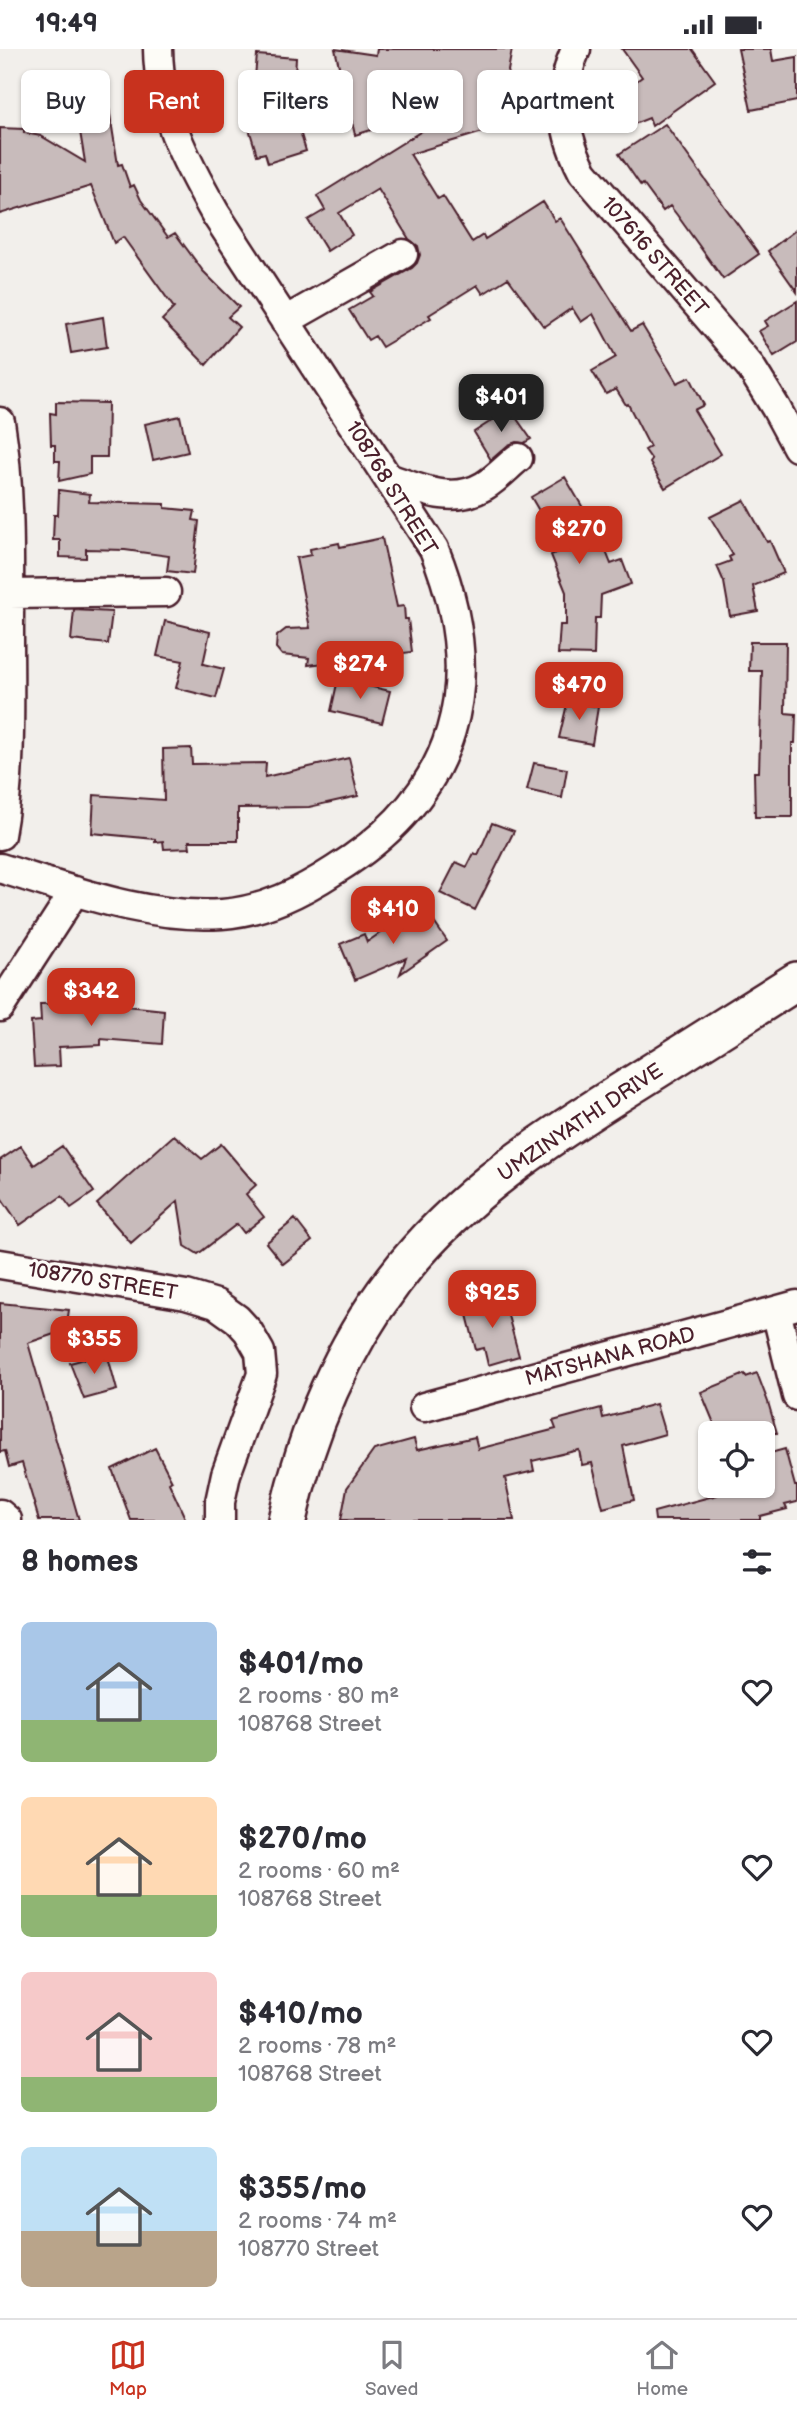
<!DOCTYPE html>
<html lang="en">
<head>
<meta charset="utf-8">
<style>
	body { margin:0; font-family:"Balsamiq Sans",sans-serif; background:#f2f2f3; color:#2b2b33; height:100vh; display:flex; flex-direction:column; font-size:26px; white-space:nowrap }
	* { box-sizing:border-box; margin:0 }
	p { font-size:23px; color:#7c7c81 }
	.icon { flex:none; width:38px; height:38px; fill:none; stroke:currentColor; stroke-width:2; stroke-linecap:round; stroke-linejoin:round }
	.map { position:relative; height:1471px; overflow:hidden }
	.sheet { display:flex; flex-direction:column; background:#fff; flex:1 }
	.sheet>* { flex:none }
	.guide { position:absolute; left:21px; top:21px; width:756px; height:63px; display:flex; gap:14px }
	.tools { position:absolute; left:698px; top:1372px; display:grid; gap:14px }
	.tools a { display:grid; place-items:center; width:77px; height:77px; border-radius:10px; background:#fff; box-shadow:0 2px 5px #0004; font-size:35px }
	.price { position:absolute; translate:-50% -60px; padding:0 16px; border-radius:14px; background:#c8321e; color:#fff; font-size:23px; line-height:46px; filter:drop-shadow(0 2px 4px #0008) }
	.price::after { content:''; position:absolute; left:50%; top:42px; width:21px; height:16px; margin-left:-10px; background:inherit; clip-path:polygon(0 0,100% 0,50% 100%) }
	.price.current { background:#222; color:#fff }
	ul { padding:0; list-style:none }
	li { display:flex; align-items:center; gap:21px; height:175px; padding:0 21px }
	li span { display:grid; place-items:center; flex:none; width:196px; height:140px; border-radius:10px; color:#555 }
	li>.icon { margin-inline-start:auto }
	span .icon { width:84px; height:84px; fill:#fffc; stroke-width:1 }
	li b { font-size:30px }
	h2 { display:flex; justify-content:space-between; align-items:center; height:84px; padding:0 21px; font-size:30px }
	.pill { padding:0 24px; border-radius:10px; background:#fff; box-shadow:0 2px 5px #0004; font-size:24px; line-height:63px }
	.pill.current { background:#c8321e; color:#fff }
	.status { display:flex; justify-content:space-between; align-items:center; height:49px; padding:0 35px; background:#fff; direction:ltr }
	.status svg { height:19px; fill:currentColor }
	.tab-bar { display:flex; justify-content:space-around; align-items:center; height:98px; border-top:2px solid #e1e1e2; background:#fff; font-size:19px; color:#7c7c81 }
	.tab-bar a { display:grid; justify-items:center; gap:4px }
	.tab-bar .current { color:#c8321e }
	.map>svg:first-child { display:block }
</style>
</head>
<body>
<div class="status"><b>19:49</b><svg viewBox="0 0 49 12"><path d="M0 12V9h3v3zM5 12V6h3v6zM10 12V3h3v9zM15 12V0h3v12zM26 1h20v11H26zM47 4h2v5h-2z"/></svg></div>
<div class="map">
<svg width="797" height="1471" viewBox="0 0 797 1471">
	<rect width="100%" height="100%" fill="#f2efeb"/>
	<filter id="ink" filterUnits="userSpaceOnUse"><feTurbulence type="fractalNoise" baseFrequency=".0143" numOctaves="2"/><feDisplacementMap in="SourceGraphic" scale="14" xChannelSelector="R" yChannelSelector="G"/><feConvolveMatrix kernelMatrix="1 2 1 2 8 2 1 2 1" color-interpolation-filters="sRGB"/></filter>
	<g filter="url(#ink)">
		<!-- building -->
		<path fill="#c8bbbb" stroke="#4a1f2b" stroke-width="2" d="M 335,0 L 376,6 L 377,0 L 512,0 L 508,22 L 515,44 L 503,48 L 507,60 L 503,61 L 509,75 L 410,105 L 438,150 L 443,147 L 472,193 L 483,186 L 485,190 L 543,153 L 555,172 L 560,169 L 631,282 L 642,276 L 677,334 L 690,328 L 704,356 L 694,361 L 721,405 L 665,439 L 650,414 L 652,411 L 645,401 L 650,398 L 628,355 L 626,356 L 616,340 L 606,345 L 592,322 L 616,308 L 593,265 L 581,273 L 572,259 L 544,278 L 508,229 L 483,245 L 477,236 L 429,266 L 431,269 L 382,298 L 375,287 L 368,291 L 349,261 L 373,247 L 370,243 L 412,219 L 417,214 L 420,206 L 418,197 L 409,190 L 378,140 L 339,164 L 352,186 L 327,202 L 308,171 L 325,161 L 317,147 L 457,60 L 455,55 L 355,86 Z
			M 622,0 L 692,0 L 715,32 L 652,77 L 649,69 L 629,77 L 611,50 L 642,28 Z
			M 738,0 L 771,0 L 773,12 L 797,8 L 797,52 L 751,61 Z
			M 257,6 L 296,9 L 293,59 L 306,102 L 268,114 L 265,104 L 257,106 L 244,63 L 252,61 Z
			M 105,34 L 118,116 L 122,115 L 130,138 L 134,136 L 141,151 L 168,188 L 175,184 L 203,222 L 239,258 L 228,268 L 239,278 L 206,316 L 162,271 L 174,259 L 123,188 L 114,194 L 91,137 L 0,165 L 0,79 L 24,80 L 24,84 L 41,87 L 85,113 L 73,40 Z
			M 665,75 L 759,205 L 723,230 L 677,166 L 670,157 L 663,162 L 643,135 L 641,137 L 619,105 Z
			M 797,180 L 797,243 L 768,202 Z
			M 797,252 L 797,293 L 774,307 L 759,282 L 768,277 L 765,272 Z
			M 103,268 L 107,298 L 71,304 L 66,275 Z
			M 56,353 L 108,354 L 107,408 L 90,408 L 90,425 L 59,432 L 60,412 L 55,412 L 55,396 L 51,396 L 50,364 L 56,365 Z
			M 510,360 L 531,390 L 524,394 L 516,393 L 508,396 L 491,411 L 474,383 Z
			M 180,367 L 188,403 L 153,411 L 145,375 Z
			M 565,428 L 593,476 L 595,475 L 611,515 L 622,511 L 631,535 L 601,546 L 600,569 L 595,569 L 594,606 L 558,605 L 560,576 L 566,576 L 566,543 L 551,506 L 562,501 L 531,448 Z
			M 59,441 L 90,445 L 89,453 L 165,455 L 165,459 L 195,462 L 193,471 L 199,472 L 193,525 L 167,522 L 169,507 L 125,501 L 86,500 L 86,509 L 60,508 L 60,491 L 53,491 L 54,466 L 58,466 Z
			M 744,451 L 767,493 L 770,492 L 784,524 L 753,537 L 758,562 L 730,567 L 724,533 L 717,517 L 731,512 L 729,508 L 733,506 L 710,468 Z
			M 382,489 L 397,558 L 404,557 L 405,570 L 408,570 L 412,603 L 308,616 L 309,609 L 282,606 L 276,599 L 277,587 L 286,580 L 310,579 L 296,509 L 311,506 L 310,500 L 339,494 L 340,498 Z
			M 74,561 L 112,563 L 108,595 L 71,591 Z
			M 165,572 L 210,583 L 203,615 L 224,620 L 216,649 L 176,639 L 183,612 L 157,607 Z
			M 750,593 L 786,593 L 785,664 L 796,665 L 795,694 L 792,694 L 792,768 L 755,768 L 754,723 L 759,723 L 762,622 L 749,622 Z
			M 338,630 L 390,642 L 382,674 L 331,662 Z
			M 568,651 L 598,658 L 592,695 L 559,689 Z
			M 191,699 L 192,715 L 266,714 L 265,728 L 349,709 L 358,747 L 309,758 L 238,759 L 238,792 L 189,792 L 190,799 L 164,800 L 163,792 L 155,793 L 155,790 L 92,784 L 94,746 L 164,751 L 163,700 Z
			M 534,714 L 567,720 L 562,749 L 527,741 Z
			M 492,774 L 514,782 L 475,861 L 440,844 L 456,813 L 467,818 L 474,804 L 478,806 Z
			M 412,862 L 423,878 L 429,866 L 447,892 L 400,925 L 406,909 L 355,931 L 340,895 L 364,885 L 367,893 Z
			M 99,954 L 164,961 L 162,995 L 101,990 L 101,996 L 59,998 L 60,1017 L 34,1018 L 31,973 L 41,972 L 40,955 Z
			M 174,1086 L 202,1110 L 221,1095 L 256,1136 L 246,1145 L 264,1168 L 244,1184 L 237,1175 L 198,1205 L 185,1197 L 178,1152 L 131,1194 L 97,1155 Z
			M 21,1097 L 34,1116 L 62,1097 L 94,1143 L 71,1159 L 62,1147 L 20,1176 L 0,1147 L 0,1111 Z
			M 295,1170 L 312,1192 L 283,1215 L 266,1194 Z
			M 503,1248 L 519,1307 L 488,1316 L 484,1299 L 476,1301 L 465,1258 Z
			M 0,1254 L 69,1261 L 66,1281 L 28,1294 L 79,1471 L 39,1471 L 22,1414 L 9,1418 L 5,1402 L 0,1403 Z
			M 107,1304 L 117,1341 L 84,1350 L 70,1314 Z
			M 757,1324 L 768,1353 L 777,1384 L 718,1384 L 701,1343 L 745,1325 L 746,1328 Z
			M 656,1355 L 665,1385 L 623,1397 L 634,1451 L 603,1459 L 592,1414 L 582,1416 L 579,1401 L 532,1412 L 534,1422 L 505,1429 L 514,1471 L 341,1471 L 347,1439 L 374,1401 L 414,1390 L 417,1401 L 475,1388 L 478,1400 L 556,1380 L 553,1372 L 601,1359 L 603,1369 Z
			M 155,1399 L 172,1432 L 169,1434 L 186,1471 L 131,1471 L 112,1420 Z
			M 785,1400 L 795,1437 L 797,1437 L 797,1453 L 785,1456 L 787,1460 L 760,1467 L 760,1471 L 655,1471 L 654,1463 L 717,1446 L 714,1437 L 763,1437 L 763,1406 Z"/>
		<g fill="none" stroke-linecap="round" stroke-linejoin="round">
			<defs>
				<path id="minor" d="M 576,0 C 557,42 562,83 583,123 L 750,317 L 776,359 L 797,398
					M 285,272 L 403,205
					M 0,373 C 11,442 9,512 9,582 C 9,648 12,721 0,786
					M 388,429 C 420,440 452,456 484,437 C 496,430 507,418 518,409
					M 9,545 L 166,543
					M 0,819 C 72,841 146,870 222,865 C 264,862 301,843 335,821 C 458,745 488,633 434,500 L 215,164 C 185,111 159,62 158,0
					M 0,958 L 75,842
					M 0,1215 L 186,1246 L 216,1255 L 237,1270 L 248,1282 L 260,1303 L 262,1325 L 226,1425 L 220,1453 L 220,1471
					M 776,1262 L 797,1347
					M 424,1358 L 797,1256
					M 0,1465 L 7,1471"/>
				<path id="tertiary" d="M 287,1471 C 306,1385 341,1301 394,1231 C 459,1145 550,1087 640,1031 C 692,998 745,965 797,932"/>
			</defs>
			<!-- minor casing -->
			<use href="#minor" stroke="#4a1f2b" stroke-width="33"/>
			<!-- tertiary casing -->
			<use href="#tertiary" stroke="#4a1f2b" stroke-width="42"/>
			<!-- minor -->
			<use href="#minor" stroke="#fdfcf7" stroke-width="28"/>
			<!-- tertiary -->
			<use href="#tertiary" stroke="#fdfcf7" stroke-width="37"/>
		</g>
	</g>
	<g text-anchor="middle" stroke-width="6" stroke-linejoin="round" paint-order="stroke">
		<!-- street labels -->
		<g font-size="21" fill="#4a1f2b" stroke="#fdfcf7">
			<text transform="translate(655 207) rotate(49)" y="7">107616 STREET</text>
			<text transform="translate(392 439) rotate(58)" y="7">108768 STREET</text>
			<text transform="translate(580 1073) rotate(-34)" y="7">UMZINYATHI DRIVE</text>
			<text transform="translate(103 1232) rotate(9)" y="7">108770 STREET</text>
			<text transform="translate(610 1307) rotate(-15)" y="7">MATSHANA ROAD</text>
		</g>
	</g>
</svg>
<div class="tools">
<a><svg class="icon" aria-label="locate" viewBox="0 0 24 24"><circle cx="12" cy="12" r="6"/><path d="M12 2v4M12 18v4M2 12h4M18 12h4"/></svg></a>
</div>
<b class="price current" style="left:501px;top:385px">$401</b>
<b class="price" style="left:579px;top:517px">$270</b>
<b class="price" style="left:360px;top:652px">$274</b>
<b class="price" style="left:579px;top:673px">$470</b>
<b class="price" style="left:393px;top:897px">$410</b>
<b class="price" style="left:91px;top:979px">$342</b>
<b class="price" style="left:492px;top:1281px">$925</b>
<b class="price" style="left:94px;top:1327px">$355</b>
<div class="guide">
<a class="pill">Buy</a>
<a class="pill current">Rent</a>
<a class="pill">Filters</a>
<a class="pill">New</a>
<a class="pill">Apartment</a>
</div>
</div>
<section class="sheet">
<h2>8 homes<svg class="icon" aria-label="filters" viewBox="0 0 24 24"><path d="M4 7h16M4 17h16"/><circle cx="9" cy="7" r="2"/><circle cx="15" cy="17" r="2"/></svg></h2>
<ul>
<li><span style="background:linear-gradient(#a9c7e8 70%,#8fb573 0)"><svg class="icon" aria-label="home" viewBox="0 0 24 24"><path d="M3 11l9-7 9 7M6 9v11h12V9"/></svg></span><div><b>$401/mo</b><p>2 rooms · 80 m²</p><p>108768 Street</p></div><svg class="icon" aria-label="heart" viewBox="0 0 24 24"><path d="M12 20l-8-8c-3-5 5-10 8-4 3-6 11-1 8 4z"/></svg></li>
<li><span style="background:linear-gradient(#ffd9b3 70%,#8fb573 0)"><svg class="icon" aria-label="home" viewBox="0 0 24 24"><path d="M3 11l9-7 9 7M6 9v11h12V9"/></svg></span><div><b>$270/mo</b><p>2 rooms · 60 m²</p><p>108768 Street</p></div><svg class="icon" aria-label="heart" viewBox="0 0 24 24"><path d="M12 20l-8-8c-3-5 5-10 8-4 3-6 11-1 8 4z"/></svg></li>
<li><span style="background:linear-gradient(#f6c9c9 75%,#8fb573 0)"><svg class="icon" aria-label="home" viewBox="0 0 24 24"><path d="M3 11l9-7 9 7M6 9v11h12V9"/></svg></span><div><b>$410/mo</b><p>2 rooms · 78 m²</p><p>108768 Street</p></div><svg class="icon" aria-label="heart" viewBox="0 0 24 24"><path d="M12 20l-8-8c-3-5 5-10 8-4 3-6 11-1 8 4z"/></svg></li>
<li><span style="background:linear-gradient(#bfe0f5 60%,#b9a48a 0)"><svg class="icon" aria-label="home" viewBox="0 0 24 24"><path d="M3 11l9-7 9 7M6 9v11h12V9"/></svg></span><div><b>$355/mo</b><p>2 rooms · 74 m²</p><p>108770 Street</p></div><svg class="icon" aria-label="heart" viewBox="0 0 24 24"><path d="M12 20l-8-8c-3-5 5-10 8-4 3-6 11-1 8 4z"/></svg></li>
</ul>
</section>
<nav class="tab-bar">
<a class="current"><svg class="icon" aria-label="map" viewBox="0 0 24 24"><path d="M3 6l6-2 6 2 6-2v14l-6 2-6-2-6 2zM9 4v14M15 6v14"/></svg>Map</a>
<a><svg class="icon" aria-label="saved" viewBox="0 0 24 24"><path d="M7 4h10v16l-5-4-5 4z"/></svg>Saved</a>
<a><svg class="icon" aria-label="home" viewBox="0 0 24 24"><path d="M3 11l9-7 9 7M6 9v11h12V9"/></svg>Home</a>
</nav>
</body>
</html>
